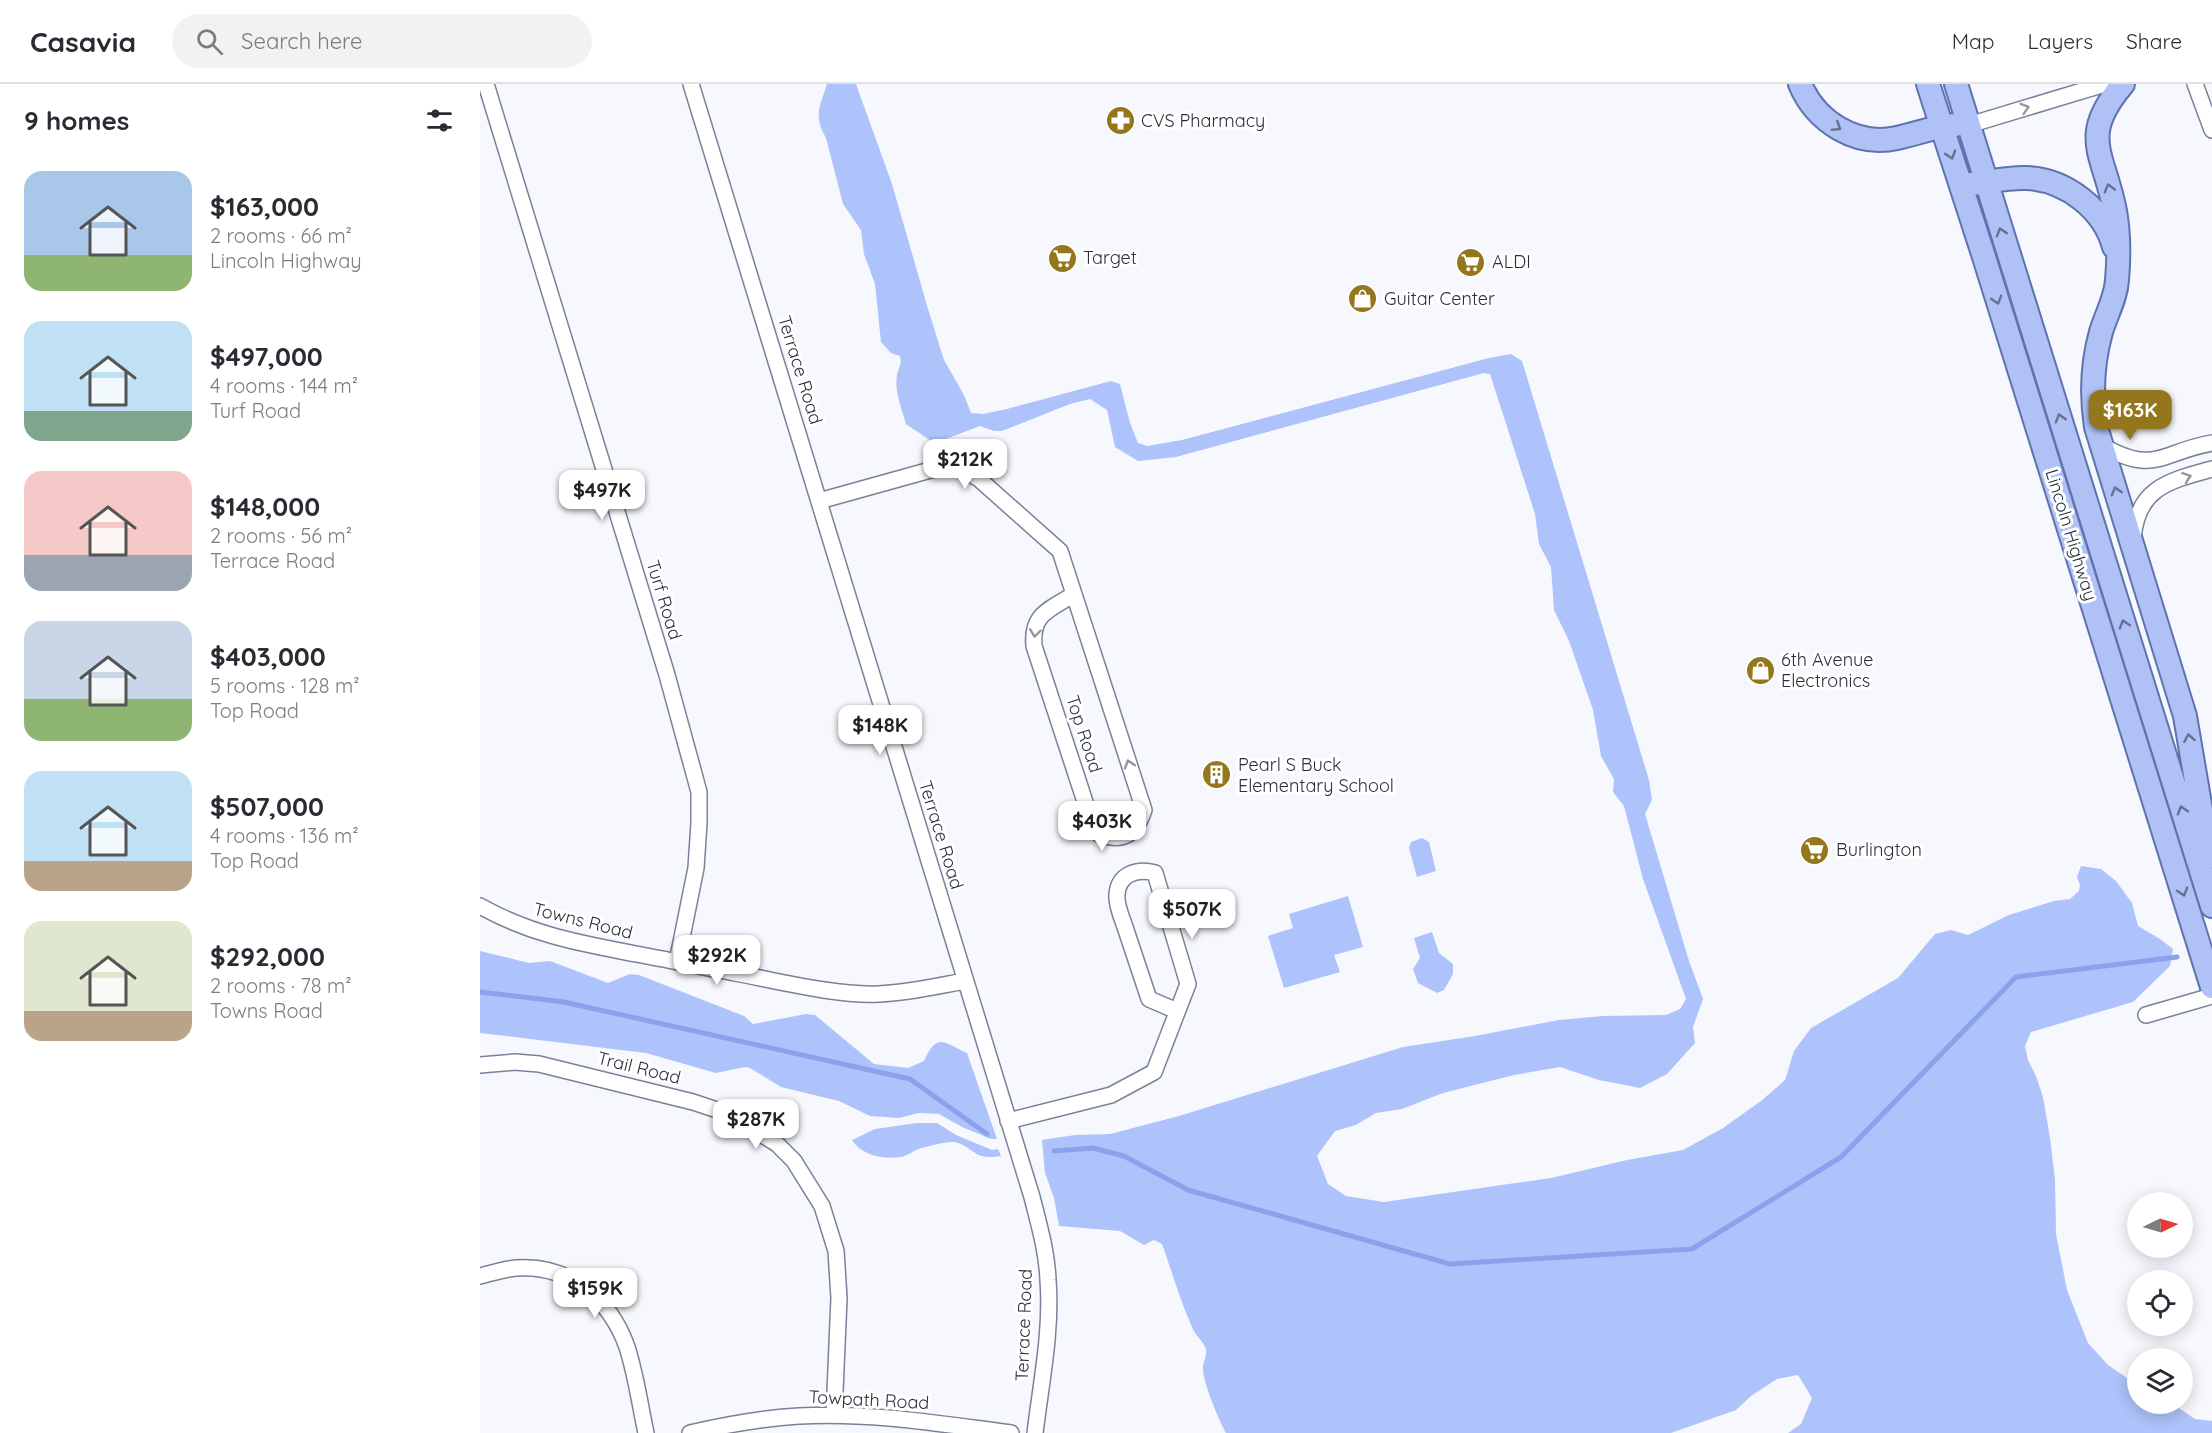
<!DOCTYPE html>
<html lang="en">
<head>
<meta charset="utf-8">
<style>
	body { margin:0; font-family:Quicksand,sans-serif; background:#f2f2f3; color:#2b2b33; height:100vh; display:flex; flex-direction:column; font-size:22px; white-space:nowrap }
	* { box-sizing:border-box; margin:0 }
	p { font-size:20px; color:#7c7c81 }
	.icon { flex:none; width:33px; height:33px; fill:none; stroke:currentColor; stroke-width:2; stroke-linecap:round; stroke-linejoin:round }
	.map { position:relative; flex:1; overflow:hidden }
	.drawer { display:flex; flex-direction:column; background:#fff; width:480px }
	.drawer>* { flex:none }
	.needle { width:39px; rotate:85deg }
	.fabs { position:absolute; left:1647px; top:1108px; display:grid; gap:12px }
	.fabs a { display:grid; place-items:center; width:66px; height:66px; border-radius:50%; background:#fff; box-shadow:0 3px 15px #0003; font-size:30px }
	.price { position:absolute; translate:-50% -51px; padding:0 14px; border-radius:12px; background:#fff; color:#222; font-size:20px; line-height:39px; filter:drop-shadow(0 2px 3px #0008) }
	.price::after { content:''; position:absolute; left:50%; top:36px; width:18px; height:14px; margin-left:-9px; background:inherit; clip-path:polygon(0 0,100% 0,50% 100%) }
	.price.selected { background:#94761d; color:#fff }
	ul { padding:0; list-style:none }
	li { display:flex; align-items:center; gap:18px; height:150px; padding:0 24px }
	li span { display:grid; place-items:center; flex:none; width:168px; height:120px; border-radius:18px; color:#555 }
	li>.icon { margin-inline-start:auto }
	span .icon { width:72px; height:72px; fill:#fffc; stroke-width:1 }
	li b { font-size:26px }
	h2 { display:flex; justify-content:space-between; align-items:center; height:72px; padding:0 24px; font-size:26px }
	header { display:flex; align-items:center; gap:36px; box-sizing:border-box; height:84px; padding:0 30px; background:#fff; border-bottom:2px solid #e1e1e2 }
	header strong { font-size:28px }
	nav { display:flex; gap:33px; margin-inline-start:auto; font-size:21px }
	.search { width:420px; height:54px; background:#f2f2f3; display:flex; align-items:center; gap:15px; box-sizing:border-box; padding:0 21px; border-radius:33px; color:#7c7c81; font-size:22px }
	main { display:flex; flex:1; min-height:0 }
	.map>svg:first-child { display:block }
</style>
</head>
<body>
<header>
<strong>Casavia</strong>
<div class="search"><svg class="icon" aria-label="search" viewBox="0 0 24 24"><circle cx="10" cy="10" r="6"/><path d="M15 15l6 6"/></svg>Search here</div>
<nav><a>Map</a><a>Layers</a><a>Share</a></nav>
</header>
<main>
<section class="drawer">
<h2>9 homes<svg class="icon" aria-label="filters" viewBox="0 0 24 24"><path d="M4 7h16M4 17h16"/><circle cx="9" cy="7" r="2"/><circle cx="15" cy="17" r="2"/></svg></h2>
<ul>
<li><span style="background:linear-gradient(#a9c7e8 70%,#8fb573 0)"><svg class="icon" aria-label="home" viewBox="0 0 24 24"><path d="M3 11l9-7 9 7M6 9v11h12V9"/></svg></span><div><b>$163,000</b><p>2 rooms · 66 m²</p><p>Lincoln Highway</p></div></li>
<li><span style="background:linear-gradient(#bfe0f5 75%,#7fa58c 0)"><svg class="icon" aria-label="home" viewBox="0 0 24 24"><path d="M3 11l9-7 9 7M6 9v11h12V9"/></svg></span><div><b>$497,000</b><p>4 rooms · 144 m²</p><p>Turf Road</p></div></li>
<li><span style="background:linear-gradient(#f6c9c9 70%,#9aa5b1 0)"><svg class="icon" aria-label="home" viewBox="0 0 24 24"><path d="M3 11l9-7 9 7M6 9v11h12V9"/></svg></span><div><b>$148,000</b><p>2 rooms · 56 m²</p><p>Terrace Road</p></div></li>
<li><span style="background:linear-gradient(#c9d6e8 65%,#8fb573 0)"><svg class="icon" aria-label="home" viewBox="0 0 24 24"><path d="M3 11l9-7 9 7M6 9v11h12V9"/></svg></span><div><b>$403,000</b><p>5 rooms · 128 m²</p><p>Top Road</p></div></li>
<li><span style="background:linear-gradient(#bfe0f5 75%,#b9a48a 0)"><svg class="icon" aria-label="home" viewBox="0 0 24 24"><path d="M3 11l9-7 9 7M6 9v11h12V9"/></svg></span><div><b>$507,000</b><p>4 rooms · 136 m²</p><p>Top Road</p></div></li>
<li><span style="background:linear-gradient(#dfe7d0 75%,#b9a48a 0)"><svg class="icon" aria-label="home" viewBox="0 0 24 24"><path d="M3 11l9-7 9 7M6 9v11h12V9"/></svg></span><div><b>$292,000</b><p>2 rooms · 78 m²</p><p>Towns Road</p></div></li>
</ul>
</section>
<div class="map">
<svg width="1732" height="1349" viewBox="0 0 1732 1349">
	<rect width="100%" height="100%" fill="#f6f8fd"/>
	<!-- green -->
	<path fill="#aec3fb" d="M 347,0 L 376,0 L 412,100 L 448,225 L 464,276 L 484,311 L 491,329 L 503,330 L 527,325 L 631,297 L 640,300 L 650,339 L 658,359 L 667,362 L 702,356 L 1009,274 L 1031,270 L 1042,277 L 1169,696 L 1172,716 L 1165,730 L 1209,877 L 1223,915 L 1213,943 L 1215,959 L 1187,990 L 1160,1004 L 1119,996 L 1080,983 L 1034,991 L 963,1009 L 922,1025 L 896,1029 L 876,1041 L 855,1047 L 837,1072 L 848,1100 L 866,1112 L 904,1118 L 1071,1094 L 1147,1076 L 1203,1066 L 1243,1044 L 1281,1017 L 1305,996 L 1314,967 L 1331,944 L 1418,894 L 1455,850 L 1471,846 L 1488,851 L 1529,831 L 1574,817 L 1590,815 L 1599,807 L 1600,801 L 1597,793 L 1601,782 L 1621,785 L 1636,797 L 1652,819 L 1658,842 L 1680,855 L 1693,865 L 1690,882 L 1653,918 L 1551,948 L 1545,962 L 1548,976 L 1556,992 L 1563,1013 L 1570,1054 L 1575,1095 L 1576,1150 L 1587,1206 L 1608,1259 L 1628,1281 L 1657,1301 L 1658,1320 L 1693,1320 L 1715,1335 L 1732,1337 L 1732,1349 L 1308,1349 L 1321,1340 L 1332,1314 L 1318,1291 L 1297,1295 L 1271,1312 L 1256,1326 L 1191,1349 L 746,1349 C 739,1337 722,1296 723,1284 C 723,1277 727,1273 726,1266 C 724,1257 715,1252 712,1243 C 700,1216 692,1188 682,1160 L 674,1156 L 664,1161 L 640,1147 L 579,1142 L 574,1114 L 565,1089 L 562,1056 L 595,1051 L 630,1050 L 699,1032 L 923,963 L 995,952 L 1079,936 L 1123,932 L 1186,931 L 1200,925 L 1206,915 L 1163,795 L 1144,722 L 1133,708 L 1134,695 L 1121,672 L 1113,626 L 1089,557 L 1074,526 L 1071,483 L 1059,460 L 1055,430 L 1010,290 L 1004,289 L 696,373 L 658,377 L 635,363 L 627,326 L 610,315 L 590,320 L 522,347 L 514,347 L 500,342 L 466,355 L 451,357 L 426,340 C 422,325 414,307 417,291 C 419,282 422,281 420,272 L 411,269 L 401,258 L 395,200 L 384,170 L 381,146 L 363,120 L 346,54 C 333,31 340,23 347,0 Z
		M 942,754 L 949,758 L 956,787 L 937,793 L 929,764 L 931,758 Z
		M 868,812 L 883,863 L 854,871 L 860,888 L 804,904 L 788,852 L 813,844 L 809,830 Z
		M 952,848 L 959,869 L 973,880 L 973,890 L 964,906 L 957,909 L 938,899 L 933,885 L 940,874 L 934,854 Z
		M 0,867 L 49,879 L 70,877 L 128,899 L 150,890 L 159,891 L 264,932 L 273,940 L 326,930 L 335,931 L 394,980 L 428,984 L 444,977 C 457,948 463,958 487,969 L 517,1055 L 511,1055 L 482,1043 L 459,1030 L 439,1029 L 419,1034 L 390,1032 L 359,1017 L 301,1003 L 270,984 L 265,983 L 236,989 L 166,969 L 0,949 Z
		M 437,1039 L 457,1039 L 476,1051 L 512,1066 L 518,1065 L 521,1072 C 492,1077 496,1063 474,1058 C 468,1057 444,1063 438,1065 C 433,1067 427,1072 421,1073 C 404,1076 381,1071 372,1056 L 395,1045 Z"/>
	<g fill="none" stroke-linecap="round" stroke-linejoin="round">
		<!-- stream -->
		<path stroke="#89a2eb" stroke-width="5" d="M 0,908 L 84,918 L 430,995 L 507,1050
			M 574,1067 L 613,1064 L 644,1072 L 708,1106 L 970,1180 L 1212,1165 L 1361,1073 L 1536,893 L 1697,873"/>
		<defs>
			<path id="minor" d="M 6,0 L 187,591 L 219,708 L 219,739 L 216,784 L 197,878
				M 211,0 L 552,1113 C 559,1141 567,1168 568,1196 C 572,1246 561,1299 555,1349
				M 1715,0 L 1732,46
				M 1489,41 L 1625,0
				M 1621,361 C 1676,392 1680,368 1732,359
				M 339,417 L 472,380 L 499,395 L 580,467 L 664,726 C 656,750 644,759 619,750 L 609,730 L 554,562 C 551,529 570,526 594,510
				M 1653,455 C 1657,404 1688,397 1732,385
				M 0,822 C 52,851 99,859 156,870 C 189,876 222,883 255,889 C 298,897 356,912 399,910 C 428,909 457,902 485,897
				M 1666,931 L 1732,912
				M 0,981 L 35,978 L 59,980 L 213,1018 L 249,1030 L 297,1060 L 314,1077 L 342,1122 L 356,1167 L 359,1214 L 354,1331
				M 528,1037 L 631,1011 L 674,988 L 708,900 L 675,789 C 657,784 638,790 637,811 C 636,821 642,834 645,843 C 653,867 661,891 669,915 L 697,927
				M 0,1192 C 12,1189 24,1185 36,1184 C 89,1180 130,1215 147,1263 C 156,1291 160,1321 166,1349
				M 210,1349 C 245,1341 283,1334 319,1332 C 390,1328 461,1340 531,1349"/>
			<path id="primary" d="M 1320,0 C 1336,38 1376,63 1417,54 C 1437,50 1455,42 1475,41
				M 1448,0 L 1504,173 L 1732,903
				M 1476,0 L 1732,822
				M 1643,0 C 1598,53 1624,69 1635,127 C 1639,149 1639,173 1637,196 C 1636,214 1626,231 1621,248 C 1612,280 1611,311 1616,343 L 1705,632 L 1729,773
				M 1491,100 C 1510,98 1528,93 1547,94 C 1586,96 1624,125 1634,163"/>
		</defs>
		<!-- minor casing -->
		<use href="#minor" stroke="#798299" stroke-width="18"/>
		<!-- primary casing -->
		<use href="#primary" stroke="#5f73af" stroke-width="26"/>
		<!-- minor -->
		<use href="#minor" stroke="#fff" stroke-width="15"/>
		<!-- primary -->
		<use href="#primary" stroke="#b0c1f5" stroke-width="22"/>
	</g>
	<!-- one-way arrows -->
	<defs><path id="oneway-chevron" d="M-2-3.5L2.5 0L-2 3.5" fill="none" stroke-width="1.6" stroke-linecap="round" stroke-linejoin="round" transform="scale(1.5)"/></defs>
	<g stroke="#95979c">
		<use href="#oneway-chevron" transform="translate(1545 24) rotate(-17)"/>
		<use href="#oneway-chevron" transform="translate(1707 393) rotate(-19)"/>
		<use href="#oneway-chevron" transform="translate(555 549) rotate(97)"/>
		<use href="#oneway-chevron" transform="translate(649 680) rotate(-108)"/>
	</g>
	<g stroke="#67718e">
		<use href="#oneway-chevron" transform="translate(1357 43) rotate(32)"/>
		<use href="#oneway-chevron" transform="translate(1471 71) rotate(72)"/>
		<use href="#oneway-chevron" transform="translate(1629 104) rotate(-106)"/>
		<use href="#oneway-chevron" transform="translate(1521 148) rotate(-107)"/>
		<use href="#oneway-chevron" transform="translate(1517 216) rotate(73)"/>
		<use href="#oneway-chevron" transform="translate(1580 334) rotate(-107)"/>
		<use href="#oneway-chevron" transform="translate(1636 407) rotate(-107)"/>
		<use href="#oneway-chevron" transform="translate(1644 540) rotate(-107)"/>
		<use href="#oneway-chevron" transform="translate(1709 654) rotate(-100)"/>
		<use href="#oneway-chevron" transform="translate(1702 726) rotate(-107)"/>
		<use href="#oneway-chevron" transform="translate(1703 808) rotate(73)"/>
	</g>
	<!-- icons -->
	<defs>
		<symbol id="pharmacy-disc" viewBox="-11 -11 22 22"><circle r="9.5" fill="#94761d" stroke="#fff"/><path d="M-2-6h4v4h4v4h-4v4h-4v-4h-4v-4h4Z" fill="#fff"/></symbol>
		<symbol id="supermarket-disc" viewBox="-11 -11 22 22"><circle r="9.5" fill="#94761d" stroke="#fff"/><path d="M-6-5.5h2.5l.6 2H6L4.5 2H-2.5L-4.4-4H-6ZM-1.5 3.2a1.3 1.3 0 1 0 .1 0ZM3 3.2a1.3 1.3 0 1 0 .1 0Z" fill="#fff"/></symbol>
		<symbol id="shop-disc" viewBox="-11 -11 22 22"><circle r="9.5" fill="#94761d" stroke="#fff"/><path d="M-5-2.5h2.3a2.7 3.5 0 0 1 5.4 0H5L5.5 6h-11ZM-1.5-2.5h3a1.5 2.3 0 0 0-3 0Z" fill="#fff"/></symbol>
		<symbol id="building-disc" viewBox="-11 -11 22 22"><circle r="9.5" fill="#94761d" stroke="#fff"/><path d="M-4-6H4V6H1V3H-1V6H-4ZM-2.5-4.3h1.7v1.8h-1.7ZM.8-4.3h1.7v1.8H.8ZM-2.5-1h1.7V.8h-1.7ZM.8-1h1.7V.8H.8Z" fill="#fff"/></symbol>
	</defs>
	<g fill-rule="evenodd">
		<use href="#pharmacy-disc" x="624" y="20" width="33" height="33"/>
		<use href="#supermarket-disc" x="566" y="158" width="33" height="33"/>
		<use href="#supermarket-disc" x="974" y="162" width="33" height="33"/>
		<use href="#shop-disc" x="866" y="198" width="33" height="33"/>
		<use href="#shop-disc" x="1264" y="570" width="33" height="33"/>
		<use href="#building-disc" x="720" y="674" width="33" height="33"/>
		<use href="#supermarket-disc" x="1318" y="750" width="33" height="33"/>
	</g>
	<g text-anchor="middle" stroke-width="6" stroke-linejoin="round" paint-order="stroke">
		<!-- poi labels -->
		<g font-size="18" fill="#2b2f39" stroke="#fff" text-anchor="start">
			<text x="661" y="43">CVS Pharmacy</text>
			<text x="603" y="180">Target</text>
			<text x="1012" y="184">ALDI</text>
			<text x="904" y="221">Guitar Center</text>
			<text x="1301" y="582">6th Avenue<tspan x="1301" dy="21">Electronics</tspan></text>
			<text x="758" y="687">Pearl S Buck<tspan x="758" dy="21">Elementary School</tspan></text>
			<text x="1356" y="772">Burlington</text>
		</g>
		<!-- street labels -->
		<g font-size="18" fill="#2b2f39" stroke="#fff">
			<text transform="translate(320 286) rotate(73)" y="6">Terrace Road</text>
			<text transform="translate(1591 451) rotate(73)" y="6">Lincoln Highway</text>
			<text transform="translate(184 516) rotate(73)" y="6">Turf Road</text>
			<text transform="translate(604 650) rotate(72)" y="6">Top Road</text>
			<text transform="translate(461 751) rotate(73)" y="6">Terrace Road</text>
			<text transform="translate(103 837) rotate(14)" y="6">Towns Road</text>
			<text transform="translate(159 984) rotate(14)" y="6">Trail Road</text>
			<text transform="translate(544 1241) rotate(-88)" y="6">Terrace Road</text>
			<text transform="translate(389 1316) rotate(3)" y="6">Towpath Road</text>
		</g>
	</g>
</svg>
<div class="fabs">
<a><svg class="needle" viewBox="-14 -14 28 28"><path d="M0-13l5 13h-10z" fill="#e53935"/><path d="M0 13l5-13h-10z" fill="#7c7c81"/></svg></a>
<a><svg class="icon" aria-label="locate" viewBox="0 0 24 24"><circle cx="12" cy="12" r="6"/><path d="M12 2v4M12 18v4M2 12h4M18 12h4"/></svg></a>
<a><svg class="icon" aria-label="layers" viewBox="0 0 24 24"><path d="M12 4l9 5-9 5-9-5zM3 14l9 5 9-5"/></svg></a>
</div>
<b class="price selected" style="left:1650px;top:357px">$163K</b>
<b class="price" style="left:485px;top:406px">$212K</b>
<b class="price" style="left:122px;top:437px">$497K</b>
<b class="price" style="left:400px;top:672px">$148K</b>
<b class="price" style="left:622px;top:768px">$403K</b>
<b class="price" style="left:712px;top:856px">$507K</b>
<b class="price" style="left:237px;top:902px">$292K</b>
<b class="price" style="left:276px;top:1066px">$287K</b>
<b class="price" style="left:115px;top:1235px">$159K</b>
</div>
</main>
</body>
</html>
